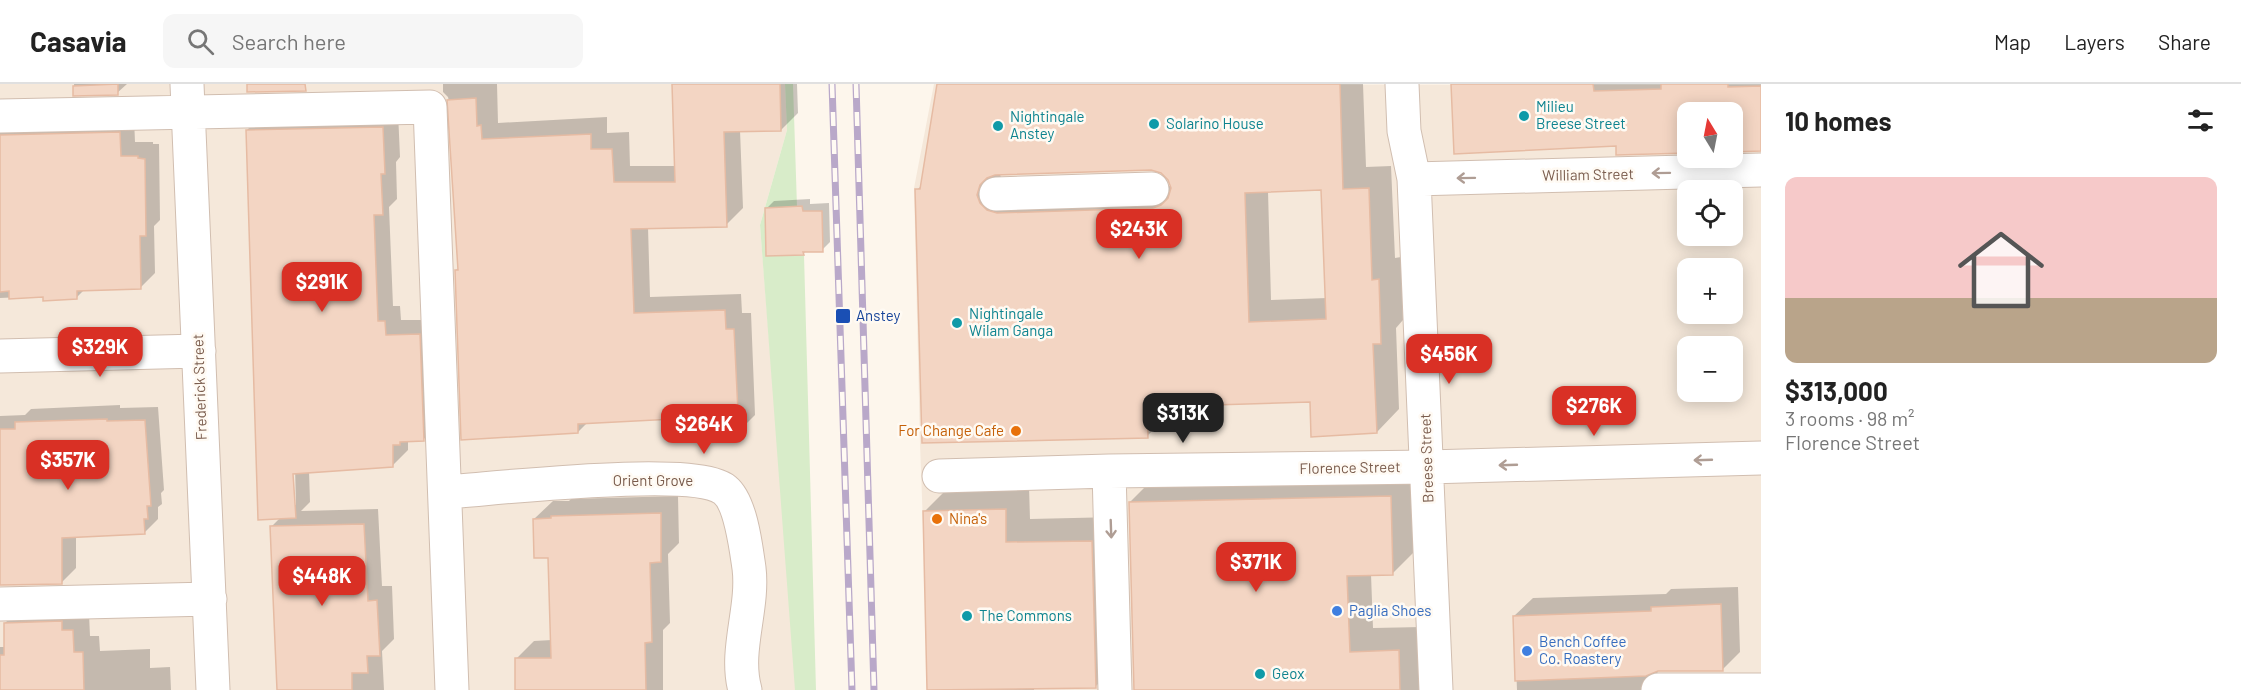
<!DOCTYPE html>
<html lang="en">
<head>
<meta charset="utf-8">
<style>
	body { margin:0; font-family:Barlow,sans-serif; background:#f6f6f6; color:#222; height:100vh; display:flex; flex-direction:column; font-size:22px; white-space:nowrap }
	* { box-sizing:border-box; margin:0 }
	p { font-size:20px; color:#767676 }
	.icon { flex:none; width:33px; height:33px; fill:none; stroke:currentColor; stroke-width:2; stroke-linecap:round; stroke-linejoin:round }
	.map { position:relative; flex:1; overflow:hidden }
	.side { display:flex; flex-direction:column; background:#fff; width:480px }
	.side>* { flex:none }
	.needle { width:39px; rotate:350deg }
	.fabs { position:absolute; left:1677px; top:18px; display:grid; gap:12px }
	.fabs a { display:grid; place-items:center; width:66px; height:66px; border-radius:12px; background:#fff; box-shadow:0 3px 15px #0003; font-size:30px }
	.price { position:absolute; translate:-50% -51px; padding:0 14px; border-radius:12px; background:#d93025; color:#fff; font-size:20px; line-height:39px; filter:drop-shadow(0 2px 3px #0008) }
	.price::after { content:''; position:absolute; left:50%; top:36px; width:18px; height:14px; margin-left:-9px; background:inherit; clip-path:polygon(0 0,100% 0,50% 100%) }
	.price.on { background:#222; color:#fff }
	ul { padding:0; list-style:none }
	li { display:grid; align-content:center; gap:12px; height:318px; padding:0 24px }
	li span { display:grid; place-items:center; height:186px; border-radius:12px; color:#555 }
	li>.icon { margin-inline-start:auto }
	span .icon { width:108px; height:108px; fill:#fffc; stroke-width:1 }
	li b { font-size:26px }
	h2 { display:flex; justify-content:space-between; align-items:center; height:72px; padding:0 24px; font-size:26px }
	header { display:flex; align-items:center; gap:36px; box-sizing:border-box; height:84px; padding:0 30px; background:#fff; border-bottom:2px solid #e0e0e0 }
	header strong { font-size:28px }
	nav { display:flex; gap:33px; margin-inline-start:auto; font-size:21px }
	.search { width:420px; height:54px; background:#f6f6f6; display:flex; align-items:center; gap:15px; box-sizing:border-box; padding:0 21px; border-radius:12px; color:#767676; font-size:22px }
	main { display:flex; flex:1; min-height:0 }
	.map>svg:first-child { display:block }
</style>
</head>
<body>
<header>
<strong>Casavia</strong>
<div class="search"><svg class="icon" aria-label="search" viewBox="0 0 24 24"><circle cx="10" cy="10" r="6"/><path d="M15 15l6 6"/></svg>Search here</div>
<nav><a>Map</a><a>Layers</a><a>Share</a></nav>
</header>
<main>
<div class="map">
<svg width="1761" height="606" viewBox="0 0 1761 606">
	<rect width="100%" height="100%" fill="#fdf6ec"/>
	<!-- residential -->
	<path fill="#f5e8da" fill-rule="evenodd" d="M 0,0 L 785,0 L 787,46 L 760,141 L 797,606 L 0,606 Z
		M 934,0 L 1761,1 L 1761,606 L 929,606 L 920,359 L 914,104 ZM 1688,28 L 1732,28 L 1732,74 L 1688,74 ZM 1688,106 L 1732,106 L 1732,152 L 1688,152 ZM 1688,184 L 1732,184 L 1732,230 L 1688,230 ZM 1688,262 L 1732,262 L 1732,308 L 1688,308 Z"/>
	<!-- green -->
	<path fill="#d8ecc9" d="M 785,0 L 793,0 L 797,123 L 766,172 L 804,171 L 816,606 L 795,606 L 760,141 L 787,46 Z"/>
	<!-- shadow -->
	<path fill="#0003" fill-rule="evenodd" d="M 74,0 L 127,0 L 117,9 L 75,10 Z
		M 443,0 L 497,0 L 498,39 L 607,33 L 607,49 L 629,48 L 630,82 L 676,82 L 674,0 L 797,0 L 798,29 L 781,46 L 740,46 L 743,124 L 726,141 L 648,143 L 650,213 L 741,210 L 742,229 L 751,229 L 755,331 L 738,348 L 694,333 L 588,338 L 578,348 L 456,186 L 460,183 L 450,22 L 448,13 L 443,8 Z
		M 939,0 L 1363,0 L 1366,83 L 1391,82 L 1395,174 L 1401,173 L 1403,236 L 1396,244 L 1399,325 L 1377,348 L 1311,317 L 1170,321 L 1170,330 L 1147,352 L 917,106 L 923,100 ZM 1152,85 L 1162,87 L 1170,95 L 1171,102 L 1020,107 L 1002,97 L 1000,90 ZM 1323,104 L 1327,214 L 1271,216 L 1268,107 Z
		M 1452,0 L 1761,0 L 1761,66 L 1732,28 L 1688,28 L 1617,61 Z
		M 398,28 L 400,73 L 396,78 L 397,115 L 389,123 L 393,222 L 400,222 L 401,236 L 434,236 L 438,340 L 423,356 L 408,356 L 408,366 L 393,381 L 309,387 L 310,418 L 301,427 L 378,425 L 382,502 L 392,502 L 394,555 L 382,567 L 384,606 L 279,606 L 271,443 L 281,433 L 247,46 L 263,31 ZM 292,383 L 295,383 L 296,421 L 293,421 Z
		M 0,32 L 134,34 L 135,58 L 153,58 L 153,60 L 159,60 L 160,136 L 154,142 L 155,189 L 140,204 L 85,205 L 76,214 L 44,212 L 0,214 Z
		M 810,115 L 810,120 L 829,119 L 830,158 L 822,166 L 806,167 L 803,170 L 766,125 L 774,117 Z
		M 120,321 L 120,324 L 158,323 L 164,406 L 161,409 L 162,420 L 158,423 L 158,435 L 144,449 L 76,452 L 76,484 L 62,498 L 0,500 L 0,332 L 25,331 L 31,325 Z
		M 1414,389 L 1416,466 L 1392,490 L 1371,490 L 1373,544 L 1422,543 L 1424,606 L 1135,606 L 1130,418 L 1154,394 Z
		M 1029,402 L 1030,435 L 1116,433 L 1119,578 L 1096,602 L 1034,603 L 1034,606 L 928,606 L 924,428 L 948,404 Z
		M 678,412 L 679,459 L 668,470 L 670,539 L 663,546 L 663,606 L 517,606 L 516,575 L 534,557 L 552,556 L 550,472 L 534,435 L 553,417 L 569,417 L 571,415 Z
		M 1738,503 L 1740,568 L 1722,586 L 1657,586 L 1659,597 L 1680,606 L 1517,606 L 1514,532 L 1533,514 L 1666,510 L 1671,505 Z
		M 22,523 L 89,530 L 90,552 L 99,552 L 100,567 L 150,565 L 150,584 L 170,583 L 171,606 L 0,606 L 0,563 L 5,563 L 5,539 Z"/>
	<!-- building -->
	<path fill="#f3d5c3" stroke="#e6bba3" stroke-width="1.5" fill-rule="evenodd" d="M 118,0 L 118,11 L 73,12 L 73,2 Z
		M 247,0 L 305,0 L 306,7 L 247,8 Z
		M 672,0 L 780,0 L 781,47 L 724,48 L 727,143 L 631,145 L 634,229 L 725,226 L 726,245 L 734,245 L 739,349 L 693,351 L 693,334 L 578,340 L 578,349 L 461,356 L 455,186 L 458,186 L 447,16 L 476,14 L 477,42 L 481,41 L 482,55 L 591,50 L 591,65 L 612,65 L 614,98 L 675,98 Z
		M 937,0 L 1340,0 L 1343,105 L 1369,104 L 1372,196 L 1379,195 L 1381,260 L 1373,260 L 1377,349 L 1311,353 L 1310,318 L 1147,323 L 1148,354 L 922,359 L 915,105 L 920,105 ZM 1151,86 L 1161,89 L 1168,96 L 1171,104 L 1168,114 L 1161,121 L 1153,124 L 997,129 L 987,126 L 980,119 L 977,111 L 980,101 L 987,94 L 995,91 ZM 1321,106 L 1326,235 L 1249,238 L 1245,109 Z
		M 1451,0 L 1593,0 L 1594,7 L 1661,5 L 1661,0 L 1728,0 L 1728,3 L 1761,2 L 1761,67 L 1732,68 L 1732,28 L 1688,28 L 1688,69 L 1616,71 L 1616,62 L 1454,70 Z
		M 383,43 L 385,90 L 381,90 L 383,131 L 374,131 L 378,237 L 385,237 L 386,251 L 420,250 L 424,357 L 400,358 L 400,361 L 393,361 L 393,383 L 293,390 L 296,434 L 258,436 L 246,46 Z
		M 120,48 L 121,72 L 138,72 L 138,74 L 145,75 L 146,152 L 140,152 L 141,205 L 77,207 L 77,215 L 43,217 L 43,213 L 9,215 L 9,207 L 0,208 L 0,51 Z
		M 802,122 L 803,127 L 822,127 L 823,168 L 803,168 L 804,171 L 766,172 L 765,124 Z
		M 107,335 L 107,337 L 145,336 L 151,422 L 147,422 L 148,435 L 144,435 L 145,450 L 62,454 L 62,500 L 0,501 L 0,345 L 15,345 L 15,338 Z
		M 1391,412 L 1393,491 L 1347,492 L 1350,568 L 1399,566 L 1400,606 L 1134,606 L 1129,418 Z
		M 1006,425 L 1006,458 L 1092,457 L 1096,604 L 927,606 L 923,427 Z
		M 661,429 L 661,478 L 650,479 L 652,558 L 645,559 L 646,606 L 515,606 L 515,574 L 551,574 L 548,474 L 534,474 L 533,435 L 551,434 L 551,432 Z
		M 364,440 L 368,517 L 377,516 L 380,572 L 367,572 L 368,589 L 352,589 L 352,606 L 277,606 L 270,442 Z
		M 1721,520 L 1723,587 L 1658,587 L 1646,592 L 1515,597 L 1513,532 L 1651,527 L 1651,523 Z
		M 62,537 L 62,546 L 73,546 L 74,568 L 83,568 L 84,606 L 0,606 L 0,571 L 4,571 L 4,539 Z"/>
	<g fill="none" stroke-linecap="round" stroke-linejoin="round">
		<defs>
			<path id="minor" d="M 187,0 L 213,606
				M 1402,0 L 1404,47 L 1414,95 L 1436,606
				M 0,32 L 430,23 L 452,606
				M 1414,95 L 1761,86
				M 996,110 L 1152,105
				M 0,272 L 199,267
				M 1109,387 L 1115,606
				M 939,392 L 1109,387 L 1428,383 L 1761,374
				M 445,408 C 494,405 694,381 725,406 C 741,419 746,464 749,484 C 754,524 734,567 745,606
				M 0,520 L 210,515
				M 1658,606 L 1761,606"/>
		</defs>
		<!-- minor casing -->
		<use href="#minor" stroke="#d1beb0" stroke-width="35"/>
		<!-- minor -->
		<use href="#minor" stroke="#fff" stroke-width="33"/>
		<defs>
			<path id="rail" d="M 832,0 L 852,606
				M 856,0 L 874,606"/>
		</defs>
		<!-- rail casing -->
		<use href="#rail" stroke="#b9a8c9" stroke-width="7"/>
		<!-- rail -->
		<use href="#rail" stroke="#fffaf3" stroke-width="4.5" stroke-dasharray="14" stroke-linecap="butt"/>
	</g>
	<!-- one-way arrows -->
	<defs><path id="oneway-shaft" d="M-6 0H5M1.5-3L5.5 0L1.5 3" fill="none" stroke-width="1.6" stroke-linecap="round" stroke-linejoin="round" transform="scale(1.5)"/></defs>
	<g stroke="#af9d94">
		<use href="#oneway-shaft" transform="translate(1661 89) rotate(179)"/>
		<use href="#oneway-shaft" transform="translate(1466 94) rotate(179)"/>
		<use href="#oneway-shaft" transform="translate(1703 376) rotate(178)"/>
		<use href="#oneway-shaft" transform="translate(1508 381) rotate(178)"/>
		<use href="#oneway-shaft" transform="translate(1111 445) rotate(88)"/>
	</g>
	<!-- markers -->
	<g fill="#0f9aa8" stroke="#fffaf3" stroke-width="2">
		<circle cx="1524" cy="32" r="6"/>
		<circle cx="1154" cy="40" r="6"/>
		<circle cx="998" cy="42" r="6"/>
		<circle cx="957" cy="239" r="6"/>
		<circle cx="967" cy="532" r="6"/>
		<circle cx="1260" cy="590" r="6"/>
	</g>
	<rect fill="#1a4fb4" stroke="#fffaf3" stroke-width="2" x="835" y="224" width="16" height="16" rx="3"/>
	<g fill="#e8710a" stroke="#fffaf3" stroke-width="2">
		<circle cx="1016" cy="347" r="6"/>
		<circle cx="937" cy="435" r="6"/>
	</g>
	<g fill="#3f7fe0" stroke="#fffaf3" stroke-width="2">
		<circle cx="1337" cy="527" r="6"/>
		<circle cx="1527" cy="567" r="6"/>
	</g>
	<g text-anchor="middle" stroke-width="5" stroke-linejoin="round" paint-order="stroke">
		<!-- culture labels -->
		<g font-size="15" fill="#0d838f" stroke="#fffaf3" text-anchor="start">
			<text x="1536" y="28">Milieu<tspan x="1536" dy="17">Breese Street</tspan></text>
			<text x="1010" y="38">Nightingale<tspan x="1010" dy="17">Anstey</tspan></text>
			<text x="1166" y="45">Solarino House</text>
			<text x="969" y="235">Nightingale<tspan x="969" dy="17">Wilam Ganga</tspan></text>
			<text x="979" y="537">The Commons</text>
			<text x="1272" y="595">Geox</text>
		</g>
		<!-- street labels -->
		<g font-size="15" fill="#7a5c4d" stroke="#fffaf3">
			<text transform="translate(1588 91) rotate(-1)" y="5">William Street</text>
			<text transform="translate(200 303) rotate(-92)" y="5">Frederick Street</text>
			<text transform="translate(1427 374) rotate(-92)" y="5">Breese Street</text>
			<text transform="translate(1350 384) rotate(-1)" y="5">Florence Street</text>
			<text x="653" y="402">Orient Grove</text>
		</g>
		<!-- transit labels -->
		<g font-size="15" fill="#164399" stroke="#fffaf3" text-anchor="start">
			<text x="856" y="237">Anstey</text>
		</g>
		<!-- food labels -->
		<g font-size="15" fill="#c56008" stroke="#fffaf3" text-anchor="end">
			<text x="1004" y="352">For Change Cafe</text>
			<text x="949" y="440" text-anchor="start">Nina's</text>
		</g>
		<!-- shop labels -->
		<g font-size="15" fill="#366cbe" stroke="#fffaf3" text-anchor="start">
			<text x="1349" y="532">Paglia Shoes</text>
			<text x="1539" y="563">Bench Coffee<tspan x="1539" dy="17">Co. Roastery</tspan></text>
		</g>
	</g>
</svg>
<div class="fabs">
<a><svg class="needle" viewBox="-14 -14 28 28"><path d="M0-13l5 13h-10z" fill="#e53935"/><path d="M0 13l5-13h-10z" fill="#767676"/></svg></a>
<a><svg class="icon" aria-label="locate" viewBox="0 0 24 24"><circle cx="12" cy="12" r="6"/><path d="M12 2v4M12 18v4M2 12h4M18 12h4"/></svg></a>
<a>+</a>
<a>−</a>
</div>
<b class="price" style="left:1139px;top:176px">$243K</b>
<b class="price" style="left:322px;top:229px">$291K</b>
<b class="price" style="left:100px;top:294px">$329K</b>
<b class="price" style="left:1449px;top:301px">$456K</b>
<b class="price" style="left:1594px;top:353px">$276K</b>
<b class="price on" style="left:1183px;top:360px">$313K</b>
<b class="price" style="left:704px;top:371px">$264K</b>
<b class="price" style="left:68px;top:407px">$357K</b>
<b class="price" style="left:1256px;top:509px">$371K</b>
<b class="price" style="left:322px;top:523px">$448K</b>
</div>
<section class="side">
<h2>10 homes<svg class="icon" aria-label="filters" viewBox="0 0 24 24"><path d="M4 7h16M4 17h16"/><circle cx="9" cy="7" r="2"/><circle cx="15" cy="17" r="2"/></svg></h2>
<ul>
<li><span style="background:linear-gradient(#f6c9c9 65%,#b9a48a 0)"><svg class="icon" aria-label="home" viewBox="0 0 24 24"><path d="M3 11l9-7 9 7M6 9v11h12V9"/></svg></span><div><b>$313,000</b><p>3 rooms · 98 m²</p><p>Florence Street</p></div></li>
</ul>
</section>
</main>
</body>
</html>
